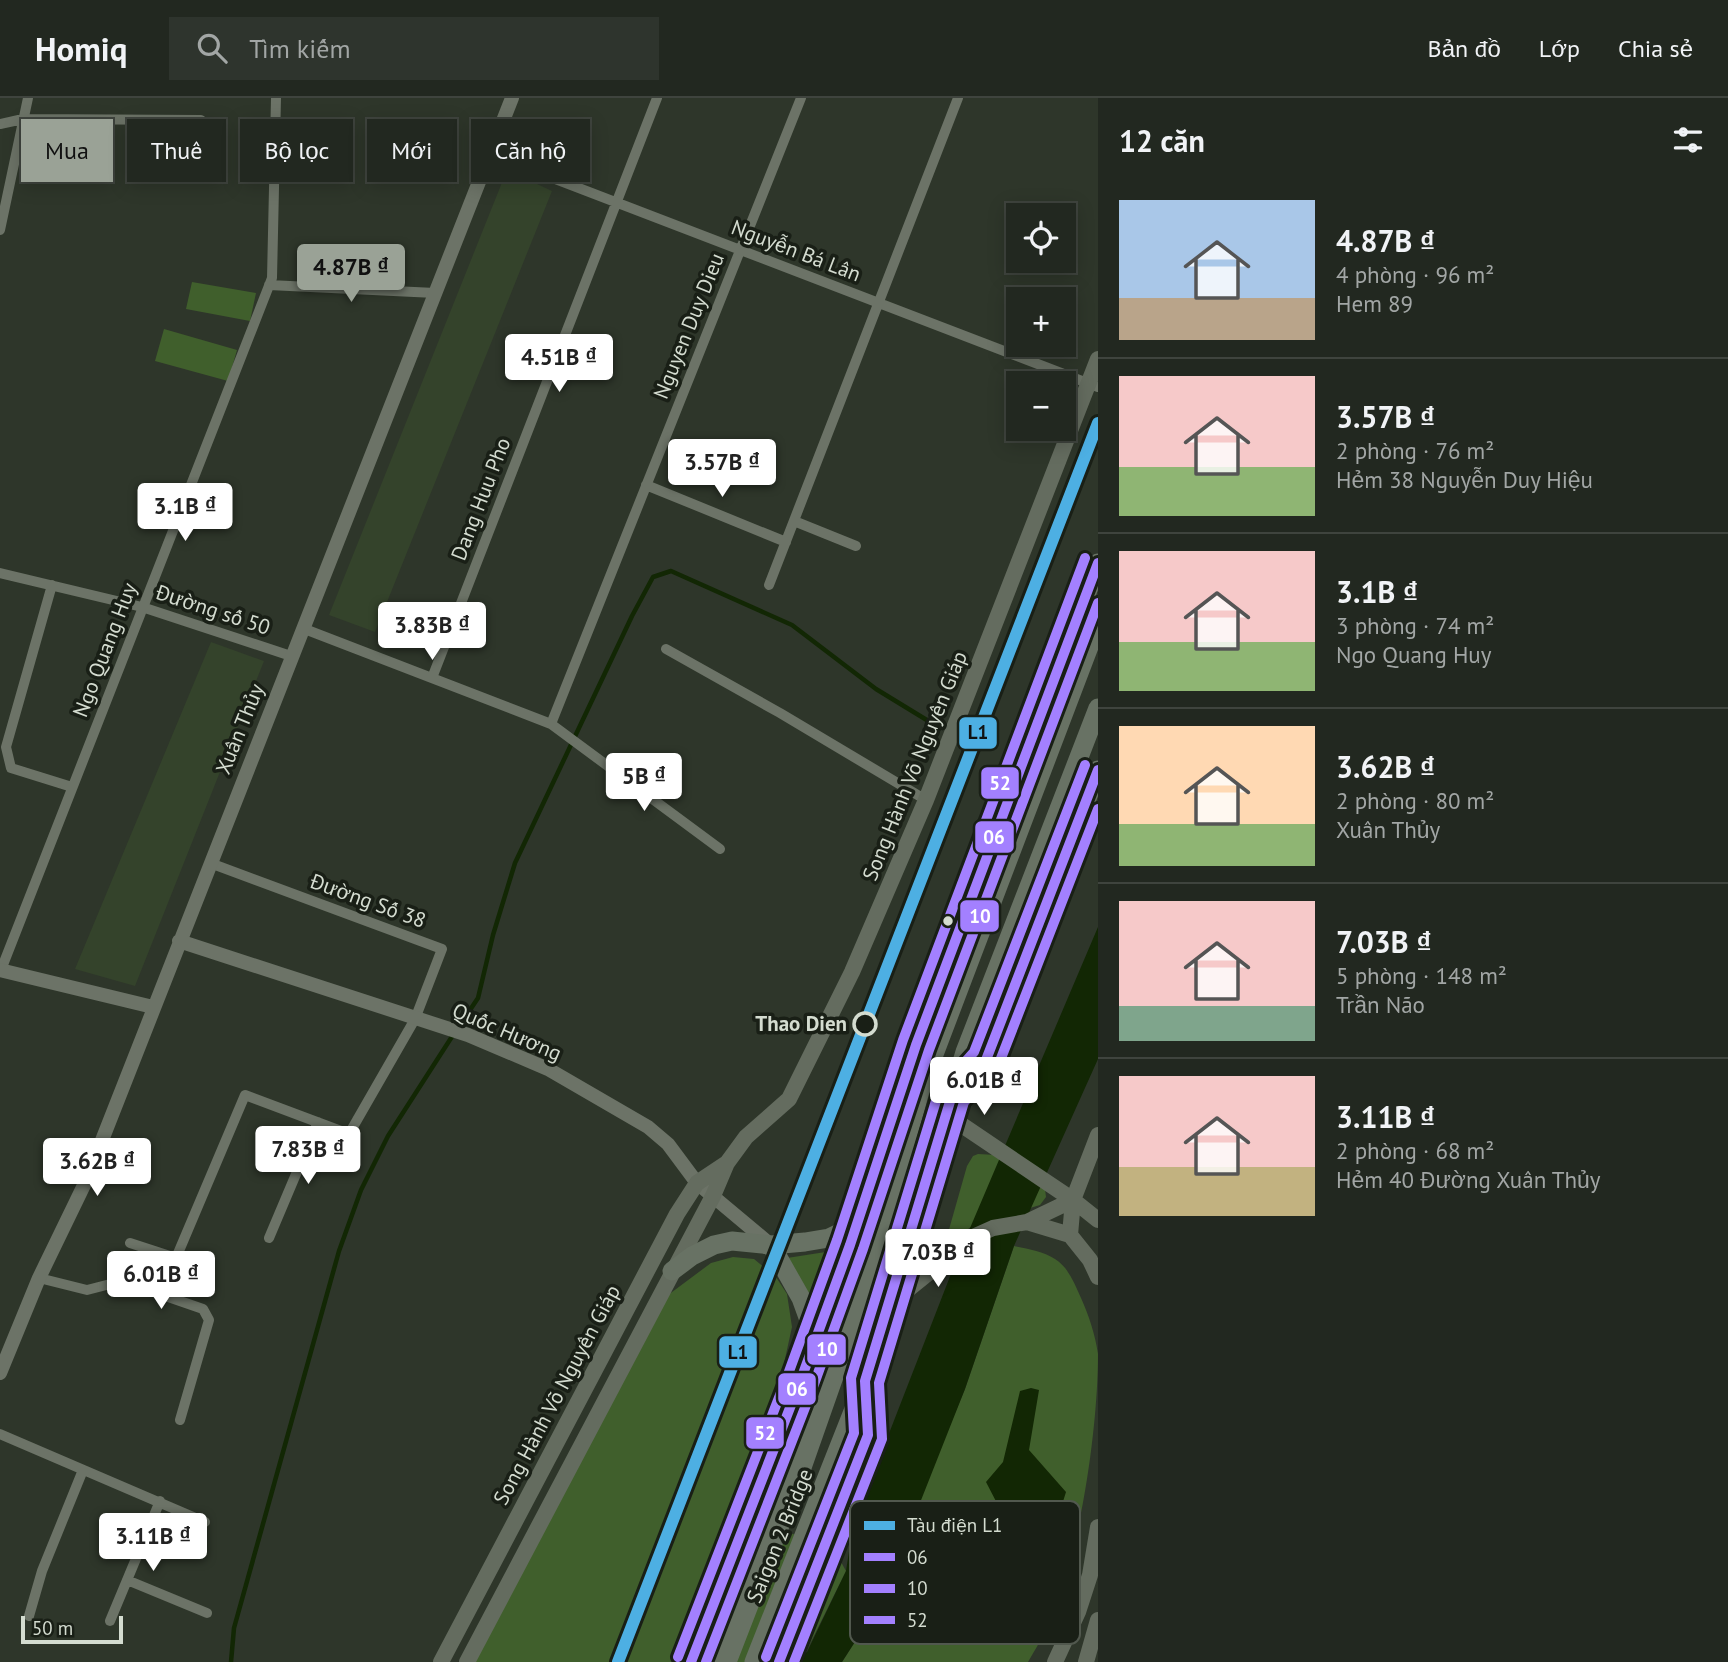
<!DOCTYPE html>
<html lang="vi">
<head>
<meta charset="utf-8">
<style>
	body { margin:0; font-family:"PT Sans",sans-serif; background:#2e342d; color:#f1f3f6; height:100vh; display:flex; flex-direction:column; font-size:26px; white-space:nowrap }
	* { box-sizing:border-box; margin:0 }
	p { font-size:23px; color:#a2a6a5 }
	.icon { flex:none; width:38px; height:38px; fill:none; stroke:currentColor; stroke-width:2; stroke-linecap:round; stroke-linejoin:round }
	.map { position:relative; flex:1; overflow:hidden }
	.side { display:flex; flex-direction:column; background:#222820; width:630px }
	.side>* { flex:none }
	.top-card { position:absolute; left:21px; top:21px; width:665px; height:63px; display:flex; gap:14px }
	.controls { position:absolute; left:1006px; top:105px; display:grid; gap:14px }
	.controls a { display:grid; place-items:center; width:70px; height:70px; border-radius:0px; background:#222820; box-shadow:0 4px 18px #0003,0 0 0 2px #3f443e; font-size:35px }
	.scale { position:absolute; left:21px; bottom:18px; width:102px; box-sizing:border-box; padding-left:7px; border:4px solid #d4dcd0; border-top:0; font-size:19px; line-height:24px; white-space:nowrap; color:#d4dcd0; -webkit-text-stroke:5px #191f16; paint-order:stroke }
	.price { position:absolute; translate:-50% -60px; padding:0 16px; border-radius:7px; background:#fff; color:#222; font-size:23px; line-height:46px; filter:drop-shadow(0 2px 4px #0008) }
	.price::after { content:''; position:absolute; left:50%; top:42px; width:21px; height:16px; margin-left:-10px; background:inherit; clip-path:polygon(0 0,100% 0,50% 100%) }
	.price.selected { background:#9aa296; color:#111 }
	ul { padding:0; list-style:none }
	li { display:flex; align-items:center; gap:21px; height:175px; padding:0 21px }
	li+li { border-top:2px solid #3f443e }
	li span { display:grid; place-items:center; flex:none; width:196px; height:140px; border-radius:0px; color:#555 }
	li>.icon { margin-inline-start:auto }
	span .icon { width:84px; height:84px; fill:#fffc; stroke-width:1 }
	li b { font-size:30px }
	h2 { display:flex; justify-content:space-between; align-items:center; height:84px; padding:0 21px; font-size:30px }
	.chip { padding:0 24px; border-radius:0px; background:#222820; box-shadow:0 4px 18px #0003,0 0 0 2px #3f443e; font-size:24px; line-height:63px }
	.chip.selected { background:#9aa296; color:#111 }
	header { display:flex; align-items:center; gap:42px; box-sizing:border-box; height:98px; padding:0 35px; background:#222820; border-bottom:2px solid #3f443e }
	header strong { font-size:33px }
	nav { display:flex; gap:38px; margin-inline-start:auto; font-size:24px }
	.search { width:490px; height:63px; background:#2e342d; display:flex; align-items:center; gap:18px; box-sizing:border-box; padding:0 24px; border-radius:0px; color:#a2a6a5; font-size:26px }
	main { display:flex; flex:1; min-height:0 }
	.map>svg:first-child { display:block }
</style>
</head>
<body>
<header>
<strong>Homiq</strong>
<div class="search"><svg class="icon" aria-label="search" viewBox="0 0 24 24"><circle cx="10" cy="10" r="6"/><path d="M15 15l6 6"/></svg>Tìm kiếm</div>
<nav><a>Bản đồ</a><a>Lớp</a><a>Chia sẻ</a></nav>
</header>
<main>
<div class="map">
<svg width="1098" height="1564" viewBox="0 0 1098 1564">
	<rect width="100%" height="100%" fill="#2e362a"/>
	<!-- built -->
	<path fill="#34432b" d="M 507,72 L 552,93 L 375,534 L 329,517 Z
		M 355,150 L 355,179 L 326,180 L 327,154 Z
		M 211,544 L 264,563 L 135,888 L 75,871 Z"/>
	<!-- green -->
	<path fill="#405f2c" d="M 192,184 L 256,195 L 250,223 L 186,211 Z
		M 164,231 L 237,252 L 228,283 L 155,263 Z
		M 978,1056 L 996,1057 L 1045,1091 L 1046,1099 L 1040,1107 L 974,1127 L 956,1139 L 948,1135 L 967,1068 L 973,1058 Z
		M 1014,1148 C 1028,1151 1043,1153 1055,1161 C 1069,1170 1074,1185 1081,1200 C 1089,1218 1095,1236 1098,1256 C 1098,1331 1080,1458 1048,1527 C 1043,1539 1035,1552 1028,1564 L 842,1564 L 869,1522 L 965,1291 Z
		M 832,1153 L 812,1214 L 787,1160 Z
		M 733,1159 L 754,1161 L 776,1179 L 787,1196 L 792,1229 L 783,1270 L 739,1414 L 835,1453 L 846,1473 L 806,1554 L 789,1564 L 469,1564 L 660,1203 L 711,1165 Z"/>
	<!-- water -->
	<path fill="#122704" d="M 1098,829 L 1098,961 L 1014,1148 L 965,1291 L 912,1425 L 869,1522 L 842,1564 L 789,1564 L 807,1554 L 846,1473 L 858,1395 L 881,1356 L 956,1163 Z
		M 1031,1290 L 1039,1292 L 1029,1352 L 1066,1394 L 1055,1429 L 1016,1442 L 986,1384 L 1003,1364 L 1020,1293 Z"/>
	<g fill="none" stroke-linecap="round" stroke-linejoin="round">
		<!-- stream -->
		<path stroke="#122704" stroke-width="4.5" d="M 458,930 L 478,900 L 493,837 L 515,765 L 632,518 L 653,479 L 671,473 L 792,527 L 876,591 L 930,624
			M 231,1564 L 234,1530 L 339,1153 L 361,1092 L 388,1038 L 453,937"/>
		<!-- minor -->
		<path stroke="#6c7367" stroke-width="10" d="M 0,26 L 23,21 L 201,22
			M 490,56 L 1098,289
			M 0,132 L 28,0
			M 269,187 L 435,195
			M 646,387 L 786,444
			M 794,423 L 856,448
			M 0,475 L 142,509 L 291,558
			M 52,487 L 6,649 L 11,670 L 72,689
			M 769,487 L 958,0
			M 302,530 L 551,626 L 720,751
			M 666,551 L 780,615 L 926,702
			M 432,580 L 657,0
			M 551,626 L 801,0
			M 1,872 L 272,180 L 276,0
			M 269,1140 L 318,1024
			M 130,1145 L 176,1160 L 245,997 L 349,1036 L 415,921 L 442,851 L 210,765
			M 39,1180 L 87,1192 L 122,1183 L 203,1211 L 209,1222 L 180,1322
			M 0,1336 L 205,1424
			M 127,1482 L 207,1515
			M 29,1518 L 42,1473 L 83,1372
			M 110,1523 L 160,1403"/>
		<!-- tertiary -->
		<path stroke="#6c7367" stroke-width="14" d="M 179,843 L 468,937 L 548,971 L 648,1029 L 668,1046 L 697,1085 L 771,1147
			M 0,872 L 153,909
			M 0,1275 L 39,1180 L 86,1083 L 512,0"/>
		<!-- secondary -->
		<path stroke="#646c5f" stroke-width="16" d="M 947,1017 L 1073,1102 L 1098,1122
			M 1027,1124 L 1070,1137 L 1090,1162 L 1098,1179
			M 1070,1137 L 1073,1102 L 1098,1037
			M 890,1206 L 973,1139 L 993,1130 L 1027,1124 L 1073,1102
			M 441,1564 L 677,1116 L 697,1085 L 727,1065
			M 467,1564 L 713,1098 L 727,1065 L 746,1039 L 789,1001 L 852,874 L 926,702 L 1098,261
			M 1055,1564 L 1078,1514 L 1090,1477 L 1098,1429
			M 1086,1564 L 1098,1522"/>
		<!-- primary -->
		<path stroke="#6a7366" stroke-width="18" d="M 691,1564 L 768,1367
			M 779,1564 L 868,1337"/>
		<!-- trunk -->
		<path stroke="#687264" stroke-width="19" d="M 955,994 L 986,962 L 1098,672
			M 771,1147 L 801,1200 L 817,1244
			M 672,1173 L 692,1158 L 714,1147 L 732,1143 L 771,1147 L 805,1144 L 829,1140 L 862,1124
			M 866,1291 L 868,1337
			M 768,1367 L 850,1147 L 916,947 L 1098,465
			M 708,1564 L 783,1372 L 832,1234
			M 727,1564 L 799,1378 L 838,1267 L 886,1115 L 920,993 L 1098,525
			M 754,1564 L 865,1283 L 965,954 L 1098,610"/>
		<defs>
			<path id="bus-1" d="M 691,1564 L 800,1284 L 850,1147 L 916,947 L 1098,465
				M 779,1564 L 868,1337 L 865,1283 L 952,997 L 986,962 L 1098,672"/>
			<path id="bus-2" d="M 706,1564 L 813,1289 L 863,1151 L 929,952 L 1098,505
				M 794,1564 L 882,1341 L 879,1285 L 964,1004 L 998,968 L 1098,711"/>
			<path id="bus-3" d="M 678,1559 L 787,1279 L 837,1142 L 903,942 L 1085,460
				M 766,1559 L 854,1335 L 851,1280 L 939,993 L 974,954 L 1085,667"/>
		</defs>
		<!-- bus-1 casing -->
		<use href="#bus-1" stroke="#191f16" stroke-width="16"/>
		<!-- bus-2 casing -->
		<use href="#bus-2" stroke="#191f16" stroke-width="16"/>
		<!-- bus-3 casing -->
		<use href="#bus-3" stroke="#191f16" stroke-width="16"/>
		<!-- bus-1 -->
		<use href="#bus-1" stroke="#a380ff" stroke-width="10"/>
		<!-- bus-2 -->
		<use href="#bus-2" stroke="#a380ff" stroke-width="10"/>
		<!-- bus-3 -->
		<use href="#bus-3" stroke="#a380ff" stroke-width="10"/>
		<defs>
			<path id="metro-1" d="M 618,1564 L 1098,325"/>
		</defs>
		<!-- metro-1 casing -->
		<use href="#metro-1" stroke="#191f16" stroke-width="18"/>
		<!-- metro-1 -->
		<use href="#metro-1" stroke="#4dafe3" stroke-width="12"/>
	</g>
	<!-- markers -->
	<circle fill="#d4dcd0" stroke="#191f16" stroke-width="2.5" cx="948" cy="823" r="6"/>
	<circle fill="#191f16" stroke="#d4dcd0" stroke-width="3.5" cx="865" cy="926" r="11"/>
	<g text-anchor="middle" stroke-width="7" stroke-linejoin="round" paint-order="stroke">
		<!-- street labels -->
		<g font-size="21" fill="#d4dcd0" stroke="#191f16">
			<text transform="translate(796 153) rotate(21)" y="7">Nguyễn Bá Lân</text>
			<text transform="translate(689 228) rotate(-68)" y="7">Nguyen Duy Dieu</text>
			<text transform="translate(481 401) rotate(-69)" y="7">Dang Huu Pho</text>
			<text transform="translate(213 512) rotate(18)" y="7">Đường số 50</text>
			<text transform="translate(105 552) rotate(-69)" y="7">Ngo Quang Huy</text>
			<text transform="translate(240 631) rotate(-68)" y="7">Xuân Thủy</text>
			<text transform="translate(915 668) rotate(-68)" y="7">Song Hành Võ Nguyên Giáp</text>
			<text transform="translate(368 803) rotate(20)" y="7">Đường Số 38</text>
			<text transform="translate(507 934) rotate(23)" y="7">Quốc Hương</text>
			<text transform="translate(557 1297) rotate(-62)" y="7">Song Hành Võ Nguyên Giáp</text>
			<text transform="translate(780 1438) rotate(-68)" y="7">Saigon 2 Bridge</text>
		</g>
		<!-- stop labels -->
		<g font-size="21" font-weight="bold" fill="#d4dcd0" stroke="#191f16" text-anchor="end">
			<text x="847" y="933">Thao Dien</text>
		</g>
	</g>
	<!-- legend -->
	<rect x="850" y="1403" width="230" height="143" rx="10" fill="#191f16" stroke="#51584e" stroke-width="2"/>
	<rect x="864" y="1423" width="31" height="9" fill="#4dafe3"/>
	<rect x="864" y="1455" width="31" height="8" fill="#a380ff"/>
	<rect x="864" y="1486" width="31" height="9" fill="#a380ff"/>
	<rect x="864" y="1518" width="31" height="8" fill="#a380ff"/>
	<g font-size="19" fill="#d4dcd0">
		<text x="907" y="1434">Tàu điện L1</text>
		<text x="907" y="1466">06</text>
		<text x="907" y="1497">10</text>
		<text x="907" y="1529">52</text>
	</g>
	<g stroke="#191f16" stroke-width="2.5">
		<rect x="958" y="618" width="40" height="34" rx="7" fill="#4dafe3"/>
		<rect x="980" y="668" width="40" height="34" rx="7" fill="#a380ff"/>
		<rect x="974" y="722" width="41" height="34" rx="7" fill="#a380ff"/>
		<rect x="959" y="801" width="41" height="34" rx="7" fill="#a380ff"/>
		<rect x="806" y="1235" width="41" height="33" rx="7" fill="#a380ff"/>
		<rect x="718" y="1237" width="40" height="34" rx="7" fill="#4dafe3"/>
		<rect x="777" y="1274" width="40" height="34" rx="7" fill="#a380ff"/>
		<rect x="745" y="1318" width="40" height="34" rx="7" fill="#a380ff"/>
	</g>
	<g font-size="19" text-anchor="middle" font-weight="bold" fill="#fff">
		<text x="1000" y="692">52</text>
		<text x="994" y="746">06</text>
		<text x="980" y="825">10</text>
		<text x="827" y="1258">10</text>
		<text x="797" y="1298">06</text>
		<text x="765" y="1342">52</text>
	</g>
	<g font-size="19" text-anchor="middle" font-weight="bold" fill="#111">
		<text x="978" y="641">L1</text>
		<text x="738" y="1261">L1</text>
	</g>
</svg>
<div class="controls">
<a><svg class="icon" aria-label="locate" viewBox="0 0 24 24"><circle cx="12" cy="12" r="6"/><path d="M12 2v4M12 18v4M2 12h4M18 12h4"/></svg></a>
<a>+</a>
<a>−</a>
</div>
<div class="scale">50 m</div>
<b class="price selected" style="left:351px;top:206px">4.87B ₫</b>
<b class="price" style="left:559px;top:296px">4.51B ₫</b>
<b class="price" style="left:722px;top:401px">3.57B ₫</b>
<b class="price" style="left:185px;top:445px">3.1B ₫</b>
<b class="price" style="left:432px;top:564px">3.83B ₫</b>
<b class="price" style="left:644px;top:715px">5B ₫</b>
<b class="price" style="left:984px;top:1019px">6.01B ₫</b>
<b class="price" style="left:308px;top:1088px">7.83B ₫</b>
<b class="price" style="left:97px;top:1100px">3.62B ₫</b>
<b class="price" style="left:938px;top:1191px">7.03B ₫</b>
<b class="price" style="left:161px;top:1213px">6.01B ₫</b>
<b class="price" style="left:153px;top:1475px">3.11B ₫</b>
<div class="top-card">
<a class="chip selected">Mua</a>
<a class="chip">Thuê</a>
<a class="chip">Bộ lọc</a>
<a class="chip">Mới</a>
<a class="chip">Căn hộ</a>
</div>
</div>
<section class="side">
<h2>12 căn<svg class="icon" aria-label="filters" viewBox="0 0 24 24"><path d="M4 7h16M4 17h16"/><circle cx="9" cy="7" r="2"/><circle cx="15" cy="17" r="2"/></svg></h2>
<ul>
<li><span style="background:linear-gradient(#a9c7e8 70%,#b9a48a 0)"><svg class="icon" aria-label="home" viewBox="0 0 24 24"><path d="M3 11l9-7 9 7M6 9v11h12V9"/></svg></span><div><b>4.87B ₫</b><p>4 phòng · 96 m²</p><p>Hem 89</p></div></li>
<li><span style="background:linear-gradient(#f6c9c9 65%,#8fb573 0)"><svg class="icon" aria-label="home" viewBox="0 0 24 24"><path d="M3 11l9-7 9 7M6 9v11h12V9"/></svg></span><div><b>3.57B ₫</b><p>2 phòng · 76 m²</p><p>Hẻm 38 Nguyễn Duy Hiệu</p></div></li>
<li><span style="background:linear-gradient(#f6c9c9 65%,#8fb573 0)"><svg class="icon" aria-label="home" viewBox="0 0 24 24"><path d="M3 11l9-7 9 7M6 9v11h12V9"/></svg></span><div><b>3.1B ₫</b><p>3 phòng · 74 m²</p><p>Ngo Quang Huy</p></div></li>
<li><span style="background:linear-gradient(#ffd9b3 70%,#8fb573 0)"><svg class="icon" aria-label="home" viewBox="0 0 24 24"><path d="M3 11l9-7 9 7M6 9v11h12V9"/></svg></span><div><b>3.62B ₫</b><p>2 phòng · 80 m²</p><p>Xuân Thủy</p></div></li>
<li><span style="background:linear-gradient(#f6c9c9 75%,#7fa58c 0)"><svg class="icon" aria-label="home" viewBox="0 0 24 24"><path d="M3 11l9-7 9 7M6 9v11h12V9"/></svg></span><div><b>7.03B ₫</b><p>5 phòng · 148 m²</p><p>Trần Não</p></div></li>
<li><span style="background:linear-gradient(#f6c9c9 65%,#c2b280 0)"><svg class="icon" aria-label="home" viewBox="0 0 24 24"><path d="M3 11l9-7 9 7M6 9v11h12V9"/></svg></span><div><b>3.11B ₫</b><p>2 phòng · 68 m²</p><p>Hẻm 40 Đường Xuân Thủy</p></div></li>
</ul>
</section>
</main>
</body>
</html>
